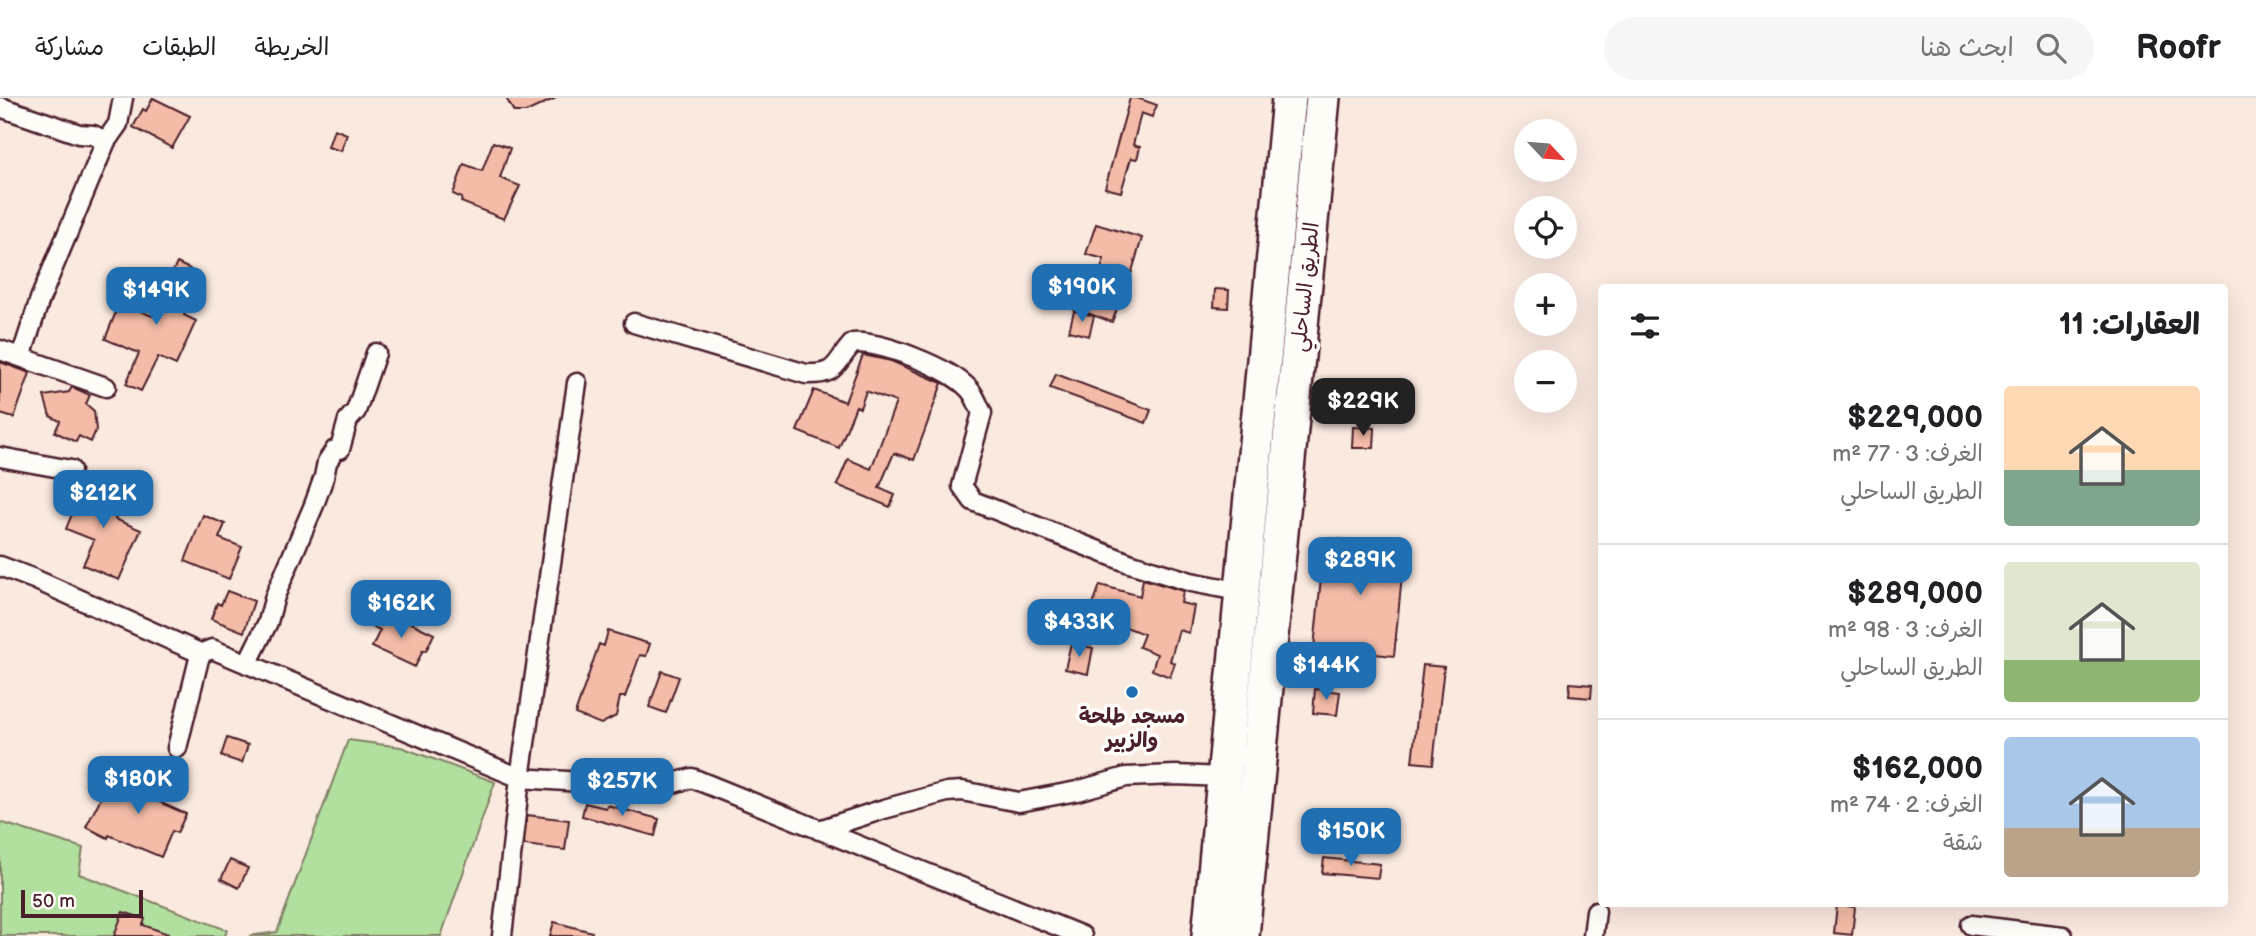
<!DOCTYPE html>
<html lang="ar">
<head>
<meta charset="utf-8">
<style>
	body { margin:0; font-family:"Balsamiq Sans","Playpen Sans Arabic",sans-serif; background:#f6f6f6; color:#202124; direction:rtl; height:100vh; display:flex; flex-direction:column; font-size:26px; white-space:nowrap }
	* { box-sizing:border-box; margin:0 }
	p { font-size:23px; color:#757577 }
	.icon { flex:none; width:38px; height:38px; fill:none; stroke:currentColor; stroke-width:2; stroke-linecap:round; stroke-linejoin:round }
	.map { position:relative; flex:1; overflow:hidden; direction:ltr }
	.drawer { position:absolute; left:1598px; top:186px; width:630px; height:623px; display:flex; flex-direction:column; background:#fff; border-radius:7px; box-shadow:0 7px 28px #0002; direction:rtl }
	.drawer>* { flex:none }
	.needle { width:46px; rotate:116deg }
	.tools { position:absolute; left:1514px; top:21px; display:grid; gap:14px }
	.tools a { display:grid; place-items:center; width:63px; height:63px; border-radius:50%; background:#fff; box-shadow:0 7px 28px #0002; font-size:35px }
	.scale { position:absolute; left:21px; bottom:18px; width:122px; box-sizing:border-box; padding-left:7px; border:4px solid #4a1f2b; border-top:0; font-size:19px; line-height:24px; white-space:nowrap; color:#4a1f2b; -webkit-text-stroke:5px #fdfcf7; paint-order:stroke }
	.price { position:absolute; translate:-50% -60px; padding:0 16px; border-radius:14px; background:#1f6fb2; color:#fff; font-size:23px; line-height:46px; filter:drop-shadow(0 2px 4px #0008) }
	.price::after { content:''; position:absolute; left:50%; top:42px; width:21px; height:16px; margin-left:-10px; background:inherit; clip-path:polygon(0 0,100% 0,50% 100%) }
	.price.current { background:#222; color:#fff }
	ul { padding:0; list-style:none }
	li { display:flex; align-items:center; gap:21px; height:175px; padding:0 28px }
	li+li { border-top:2px solid #e0e0e0 }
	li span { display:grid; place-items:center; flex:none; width:196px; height:140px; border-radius:7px; color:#555 }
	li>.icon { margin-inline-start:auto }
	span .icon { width:84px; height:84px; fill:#fffc; stroke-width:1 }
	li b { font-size:30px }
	h2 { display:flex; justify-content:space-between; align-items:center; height:84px; padding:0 28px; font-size:30px }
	header { display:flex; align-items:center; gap:42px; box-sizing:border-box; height:98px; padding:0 35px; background:#fff; border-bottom:2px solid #e0e0e0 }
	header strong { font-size:33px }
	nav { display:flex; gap:38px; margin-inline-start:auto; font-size:24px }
	.search { width:490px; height:63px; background:#f6f6f6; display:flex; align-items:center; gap:18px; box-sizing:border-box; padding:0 24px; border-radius:38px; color:#757577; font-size:26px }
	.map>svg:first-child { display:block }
</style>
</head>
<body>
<header>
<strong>Roofr</strong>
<div class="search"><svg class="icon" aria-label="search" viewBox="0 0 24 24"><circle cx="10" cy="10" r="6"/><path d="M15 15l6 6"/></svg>ابحث هنا</div>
<nav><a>الخريطة</a><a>الطبقات</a><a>مشاركة</a></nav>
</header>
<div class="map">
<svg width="2256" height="838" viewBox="0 0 2256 838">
	<rect width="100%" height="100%" fill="#fae9df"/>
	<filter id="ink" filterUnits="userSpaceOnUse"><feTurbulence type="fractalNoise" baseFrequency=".0143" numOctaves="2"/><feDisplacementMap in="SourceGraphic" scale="14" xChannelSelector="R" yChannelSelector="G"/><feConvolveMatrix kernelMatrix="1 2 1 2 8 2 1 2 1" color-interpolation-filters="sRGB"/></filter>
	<g filter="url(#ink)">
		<!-- green -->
		<path fill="#b1df9e" stroke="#7e7f64" stroke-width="2" d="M 348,642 L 401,649 L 495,684 L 441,838 L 249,838 L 277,834 Z
			M 0,724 L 83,750 L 79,776 L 227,832 L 225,838 L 0,838 Z"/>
		<!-- building -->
		<path fill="#f4bca8" stroke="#4a1f2b" stroke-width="2" d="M 153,0 L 190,18 L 172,50 L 133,29 L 143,11 L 146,13 Z
			M 506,0 L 556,0 L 526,14 L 514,14 Z
			M 1130,0 L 1137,0 L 1157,7 L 1152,19 L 1141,15 L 1133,47 L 1140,49 L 1137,61 L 1131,60 L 1121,94 L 1105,90 Z
			M 334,31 L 347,36 L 341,53 L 328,49 Z
			M 493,44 L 510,50 L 500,80 L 520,88 L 504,121 L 461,104 L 462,100 L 453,96 L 464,66 L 482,73 Z
			M 1096,126 L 1142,140 L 1130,180 L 1101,171 L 1104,161 L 1086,156 Z
			M 177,165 L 190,171 L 186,178 L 199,184 L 184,217 L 196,223 L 176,267 L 158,259 L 141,293 L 126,286 L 139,255 L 105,241 L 120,204 L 152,218 Z
			M 1215,191 L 1229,192 L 1228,210 L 1214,209 Z
			M 1091,203 L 1117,211 L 1112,224 L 1087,215 Z
			M 1074,213 L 1094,218 L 1089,238 L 1069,233 Z
			M 863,257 L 891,263 L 942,285 L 914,362 L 894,355 L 879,390 L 895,397 L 890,409 L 837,387 L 848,361 L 871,371 L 896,304 L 866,293 L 860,310 L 856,308 L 839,350 L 797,333 L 814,292 L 845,304 Z
			M 0,264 L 30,275 L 14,320 L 0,316 Z
			M 1056,276 L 1151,312 L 1146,325 L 1050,290 Z
			M 72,289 L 90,297 L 86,306 L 94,313 L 96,332 L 91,344 L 79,338 L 76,344 L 55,334 L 60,323 L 50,318 L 44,298 L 69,294 Z
			M 1353,329 L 1375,330 L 1374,350 L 1352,350 Z
			M 85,384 L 124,399 L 115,421 L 141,432 L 119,482 L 83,467 L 94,442 L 66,431 Z
			M 203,417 L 225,426 L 219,440 L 242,449 L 229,481 L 185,463 Z
			M 1325,440 L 1405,447 L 1394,558 L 1314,550 Z
			M 1143,481 L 1183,493 L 1181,505 L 1194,508 L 1189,535 L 1179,532 L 1170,563 L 1175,565 L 1170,579 L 1152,572 L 1157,556 L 1139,549 L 1144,536 L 1092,516 L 1094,510 L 1092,509 L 1100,487 L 1140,498 Z
			M 227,493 L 254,503 L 244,534 L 211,521 L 217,505 L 221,507 Z
			M 377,517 L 388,522 L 390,519 L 406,526 L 407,523 L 434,536 L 426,553 L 423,552 L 415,569 L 372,549 L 380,532 L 371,528 Z
			M 608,533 L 650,546 L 646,558 L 640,557 L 625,599 L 620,599 L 616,618 L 601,626 L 575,616 L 599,546 L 604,548 Z
			M 1071,545 L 1093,550 L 1088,576 L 1065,571 Z
			M 1423,567 L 1444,569 L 1433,666 L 1412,664 Z
			M 662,573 L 679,579 L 666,615 L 649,609 Z
			M 1570,585 L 1592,587 L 1591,600 L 1569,598 Z
			M 1315,591 L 1340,594 L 1337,617 L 1313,615 Z
			M 227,640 L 248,647 L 242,665 L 221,658 Z
			M 156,668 L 169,672 L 159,704 L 186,716 L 177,735 L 172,733 L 161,759 L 109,737 L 108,740 L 86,729 L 108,686 L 144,703 Z
			M 585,705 L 606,710 L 607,707 L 659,721 L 655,738 L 582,718 Z
			M 527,717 L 569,722 L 565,752 L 524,747 Z
			M 1324,760 L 1380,766 L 1378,780 L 1322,775 Z
			M 230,762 L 248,770 L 239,790 L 221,781 Z
			M 1837,807 L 1855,809 L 1852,837 L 1834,835 Z
			M 123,814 L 145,821 L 143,827 L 168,836 L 168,838 L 114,838 Z
			M 554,824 L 592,834 L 591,838 L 550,838 Z"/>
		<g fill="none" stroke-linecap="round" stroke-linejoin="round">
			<defs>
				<path id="street" d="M 0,9 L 79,36 L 93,37 L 106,43 L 118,26 L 123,0
					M 634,225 L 806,276 C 839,277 834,265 853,245 C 881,243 950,270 969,291 C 975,297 978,307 982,315 L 962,388 L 973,403 L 1129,465 L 1191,484 L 1243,494
					M 0,252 L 106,289
					M 21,259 L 40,201 L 106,43
					M 0,359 L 71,372
					M 0,468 L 34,481 L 202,556
					M 247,566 L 268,524 L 275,498 L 314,407 L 324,379 L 327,364 L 335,352 L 340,351 L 348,322 L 356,313 L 376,255
					M 177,650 L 199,561 L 202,555 L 212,551 L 520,680 L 659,689 L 692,680 L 1082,838
					M 819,732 L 884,711 L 947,694 L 962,693 L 1019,704 L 1077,693 L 1126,679 L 1175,677 L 1225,679
					M 1971,827 L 2063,838
					M 502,838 L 520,680 L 577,285
					M 1593,838 L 1596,813"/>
				<path id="highway" d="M 1209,838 L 1289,0
					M 1242,838 L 1323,0"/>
			</defs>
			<!-- street casing -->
			<use href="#street" stroke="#4a1f2b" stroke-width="23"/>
			<!-- highway casing -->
			<use href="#highway" stroke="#4a1f2b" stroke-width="38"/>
			<!-- street -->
			<use href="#street" stroke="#fdfcf7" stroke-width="18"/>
			<!-- highway -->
			<use href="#highway" stroke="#fdfcf7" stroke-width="33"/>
		</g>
	</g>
	<!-- markers -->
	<circle fill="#1f6fb2" stroke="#fdfcf7" stroke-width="2.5" cx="1132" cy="594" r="7"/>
	<g text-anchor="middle" stroke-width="7" stroke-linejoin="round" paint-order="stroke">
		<!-- street labels -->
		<g font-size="21" fill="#4a1f2b" stroke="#fdfcf7">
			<text transform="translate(1305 189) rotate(-84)" y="7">الطريق الساحلي</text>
		</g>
		<!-- poi labels -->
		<g font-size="21" font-weight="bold" fill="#4a1f2b" stroke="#fdfcf7">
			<text x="1132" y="625">مسجد طلحة<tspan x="1132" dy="24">والزبير</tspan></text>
		</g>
	</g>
</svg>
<div class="tools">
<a><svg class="needle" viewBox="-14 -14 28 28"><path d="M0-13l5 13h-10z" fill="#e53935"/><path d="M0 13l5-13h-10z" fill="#757577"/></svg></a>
<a><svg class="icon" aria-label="locate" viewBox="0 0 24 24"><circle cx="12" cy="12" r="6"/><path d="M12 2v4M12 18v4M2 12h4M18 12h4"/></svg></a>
<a>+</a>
<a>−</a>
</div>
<div class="scale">50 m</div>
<b class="price" style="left:1082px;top:226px">$190K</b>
<b class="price" style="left:156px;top:229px">$149K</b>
<b class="price current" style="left:1363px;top:340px">$229K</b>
<b class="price" style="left:103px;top:432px">$212K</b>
<b class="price" style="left:1360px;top:499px">$289K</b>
<b class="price" style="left:401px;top:542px">$162K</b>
<b class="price" style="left:1079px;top:561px">$433K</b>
<b class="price" style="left:1326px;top:604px">$144K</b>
<b class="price" style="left:138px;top:718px">$180K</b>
<b class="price" style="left:622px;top:720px">$257K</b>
<b class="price" style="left:1351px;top:770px">$150K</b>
<section class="drawer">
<h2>العقارات: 11<svg class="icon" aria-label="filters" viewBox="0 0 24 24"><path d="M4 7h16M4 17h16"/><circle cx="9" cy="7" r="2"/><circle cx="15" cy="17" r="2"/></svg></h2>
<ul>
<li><span style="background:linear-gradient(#ffd9b3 60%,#7fa58c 0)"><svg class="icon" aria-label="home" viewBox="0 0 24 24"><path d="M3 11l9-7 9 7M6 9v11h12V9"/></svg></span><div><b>$229,000</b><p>الغرف: 3 · 77 m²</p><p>الطريق الساحلي</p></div></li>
<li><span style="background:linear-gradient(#dfe7d0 70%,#8fb573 0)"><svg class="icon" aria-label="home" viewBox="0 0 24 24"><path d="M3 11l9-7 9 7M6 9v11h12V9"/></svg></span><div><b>$289,000</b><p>الغرف: 3 · 98 m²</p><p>الطريق الساحلي</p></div></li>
<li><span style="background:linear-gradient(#a9c7e8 65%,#b9a48a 0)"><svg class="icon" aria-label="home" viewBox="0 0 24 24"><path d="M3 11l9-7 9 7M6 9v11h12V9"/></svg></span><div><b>$162,000</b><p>الغرف: 2 · 74 m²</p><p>شقة</p></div></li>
</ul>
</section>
</div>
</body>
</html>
